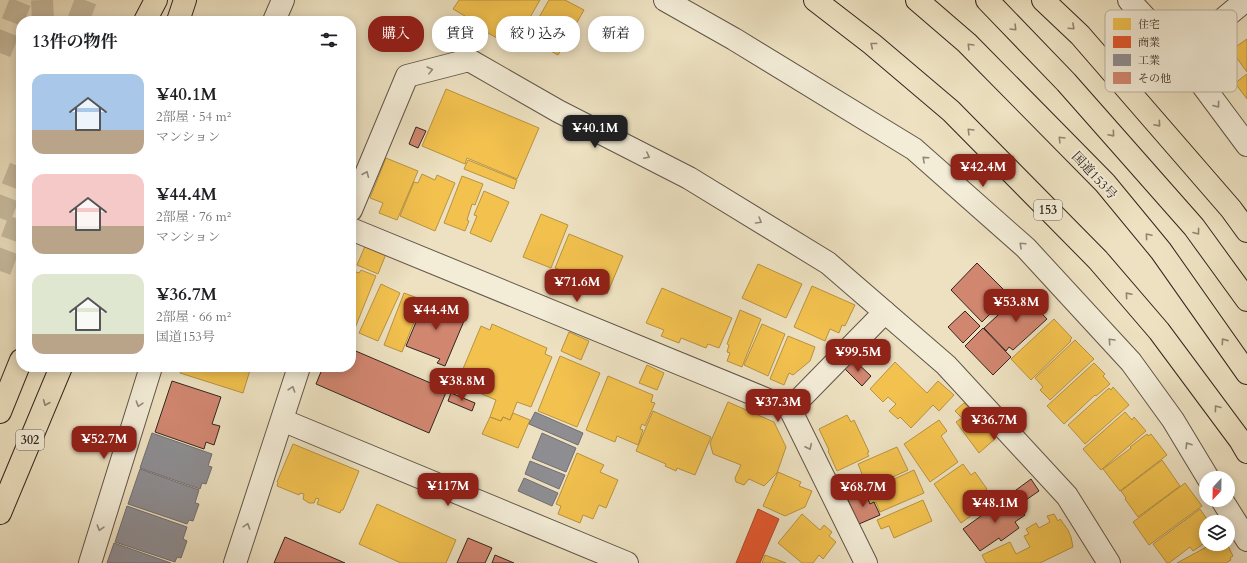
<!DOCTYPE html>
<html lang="ja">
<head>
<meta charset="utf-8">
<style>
	body { margin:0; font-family:Cardo,"Noto Serif JP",serif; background:#f6f6f6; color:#202124; height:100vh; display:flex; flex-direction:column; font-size:15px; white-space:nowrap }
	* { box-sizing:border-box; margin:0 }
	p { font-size:13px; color:#757577 }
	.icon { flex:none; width:22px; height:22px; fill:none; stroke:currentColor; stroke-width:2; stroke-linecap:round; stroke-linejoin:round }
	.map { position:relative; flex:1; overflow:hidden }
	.panel { position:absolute; left:16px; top:16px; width:340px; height:356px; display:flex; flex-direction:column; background:#fff; border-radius:16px; box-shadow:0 2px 10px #0003 }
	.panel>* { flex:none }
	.banner { position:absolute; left:368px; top:16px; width:380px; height:36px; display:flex; gap:8px }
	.needle { width:26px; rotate:202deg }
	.controls { position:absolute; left:1199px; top:471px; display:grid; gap:8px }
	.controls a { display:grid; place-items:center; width:36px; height:36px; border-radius:50%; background:#fff; box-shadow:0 2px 10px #0003; font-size:20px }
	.price { position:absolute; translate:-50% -34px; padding:0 9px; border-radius:8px; background:#8f2418; color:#fff; font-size:13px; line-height:26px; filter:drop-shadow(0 1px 2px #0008) }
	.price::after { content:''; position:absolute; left:50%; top:24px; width:12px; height:9px; margin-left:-6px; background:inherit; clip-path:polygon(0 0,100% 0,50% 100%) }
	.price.active { background:#222; color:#fff }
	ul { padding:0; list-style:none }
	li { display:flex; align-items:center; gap:12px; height:100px; padding:0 16px }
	li span { display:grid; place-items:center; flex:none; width:112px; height:80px; border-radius:12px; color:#555 }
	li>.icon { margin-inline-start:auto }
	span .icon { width:48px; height:48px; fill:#fffc; stroke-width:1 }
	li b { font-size:17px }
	h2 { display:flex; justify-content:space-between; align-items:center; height:48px; padding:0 16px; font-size:17px }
	.chip { padding:0 14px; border-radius:16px; background:#fff; box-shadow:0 2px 10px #0003; font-size:14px; line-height:36px }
	.chip.active { background:#8f2418; color:#fff }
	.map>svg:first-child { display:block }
</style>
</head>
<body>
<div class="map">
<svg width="1247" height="563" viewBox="0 0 1247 563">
	<rect width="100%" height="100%" fill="#ede1c1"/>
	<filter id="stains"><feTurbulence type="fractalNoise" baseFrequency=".005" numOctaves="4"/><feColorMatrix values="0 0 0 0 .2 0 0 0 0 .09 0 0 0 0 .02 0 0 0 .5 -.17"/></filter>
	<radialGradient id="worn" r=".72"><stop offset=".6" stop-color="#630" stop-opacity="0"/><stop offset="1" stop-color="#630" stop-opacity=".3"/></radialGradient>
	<!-- homes -->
	<path fill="#f2c14e" stroke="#b89240" d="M 459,0 L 540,0 L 513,47 L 463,19 L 465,16 L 453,9 Z
		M 549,0 L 565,0 L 584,10 L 558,55 L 527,38 Z
		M 1247,39 L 1247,72 L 1231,50 Z
		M 1247,74 L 1247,99 L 1235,83 Z
		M 446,89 L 539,128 L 517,179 L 467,158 L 465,164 L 422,146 Z
		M 386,158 L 418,171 L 397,220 L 379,213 L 383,203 L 370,198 Z
		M 468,160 L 517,180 L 514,189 L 464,169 Z
		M 422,174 L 435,180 L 437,175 L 455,183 L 435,231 L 400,216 L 414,182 L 418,183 Z
		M 462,176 L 483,184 L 475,205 L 472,204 L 467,220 L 469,221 L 465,231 L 444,223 Z
		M 484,191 L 509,202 L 491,242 L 470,233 L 477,216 L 474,215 Z
		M 541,214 L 568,225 L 551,268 L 523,257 Z
		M 569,234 L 623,256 L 607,294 L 561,275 L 563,271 L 555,268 Z
		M 365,246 L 386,254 L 378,274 L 357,265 Z
		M 758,264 L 802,284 L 786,318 L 742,298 Z
		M 351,270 L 359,273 L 361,270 L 376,276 L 355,328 L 351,327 Z
		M 381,284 L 400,293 L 378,341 L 359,333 Z
		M 812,286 L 855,305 L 845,326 L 842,325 L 839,333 L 830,329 L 825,341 L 794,327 Z
		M 662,288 L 732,318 L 719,348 L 708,344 L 706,348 L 681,338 L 679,343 L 661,336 L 664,330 L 646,323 Z
		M 404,293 L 423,300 L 402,352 L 384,345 Z
		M 740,310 L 761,319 L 742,367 L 727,361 L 730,353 L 727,352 L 729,345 L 727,344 Z
		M 1054,319 L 1072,338 L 1070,340 L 1071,341 L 1031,380 L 1011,359 Z
		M 492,324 L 547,348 L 545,354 L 552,357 L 531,407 L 517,402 L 510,420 L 503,417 L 501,421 L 490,417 L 496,400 L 465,387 L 468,379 L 460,376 L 481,326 L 490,330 Z
		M 762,324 L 785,334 L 768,376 L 744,365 Z
		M 569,332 L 589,341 L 581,360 L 561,351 Z
		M 788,336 L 815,347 L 810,361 L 793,375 L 789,373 L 784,385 L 770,379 Z
		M 1075,340 L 1094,359 L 1050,400 L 1040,390 L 1043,387 L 1035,378 Z
		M 560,356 L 600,373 L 577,427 L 538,411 Z
		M 895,362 L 927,393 L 938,381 L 954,395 L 939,411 L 933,405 L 911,428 L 900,417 L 898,419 L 889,411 L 896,404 L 888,397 L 883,402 L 870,389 Z
		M 1094,363 L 1105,374 L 1103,376 L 1110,384 L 1096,396 L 1095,395 L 1064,424 L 1047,406 Z
		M 647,365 L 664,373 L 657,390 L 639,383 Z
		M 182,367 L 251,367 L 243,393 L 180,373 Z
		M 608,376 L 653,395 L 651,402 L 655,403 L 645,426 L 642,424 L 640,429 L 643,430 L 638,445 L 617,436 L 615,442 L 586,430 Z
		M 1113,387 L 1129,405 L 1085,444 L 1068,425 L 1109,388 L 1111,390 Z
		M 728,402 L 774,422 L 786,447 L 777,473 L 764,486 L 749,479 L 744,485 L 736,482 L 735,478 L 741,465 L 713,454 L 710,443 Z
		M 964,403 L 996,438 L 979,453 L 956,422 L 962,418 L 955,411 Z
		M 653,411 L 711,437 L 695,475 L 677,468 L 676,471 L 665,466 L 666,464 L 636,451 Z
		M 1125,412 L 1132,420 L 1134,417 L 1146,431 L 1101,470 L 1083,449 Z
		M 513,413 L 530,420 L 518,448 L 482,434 L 490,417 L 501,421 L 503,417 L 510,420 Z
		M 847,415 L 851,422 L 854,420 L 869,452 L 867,453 L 869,456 L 837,471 L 828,451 L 829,450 L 819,429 Z
		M 939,420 L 947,431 L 941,436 L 958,462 L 930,482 L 904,444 Z
		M 1147,434 L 1148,436 L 1151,434 L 1167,455 L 1120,491 L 1103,469 L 1131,448 L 1130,447 Z
		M 293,444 L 359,471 L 343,510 L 341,510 L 340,513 L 317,504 L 319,499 L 316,498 L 314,503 L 309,503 L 303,499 L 304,494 L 300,493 L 299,495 L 277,486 L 278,483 L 277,482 Z
		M 897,447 L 908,470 L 858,493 L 851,478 L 862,474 L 858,464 Z
		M 577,453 L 604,465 L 600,472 L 618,480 L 606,508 L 599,505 L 593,519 L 583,515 L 580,523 L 558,514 L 561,506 L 556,504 Z
		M 1162,460 L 1180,486 L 1138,517 L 1125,499 L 1126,498 L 1121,491 Z
		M 963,464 L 971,475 L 975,472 L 987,489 L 983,492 L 990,502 L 961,523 L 934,484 Z
		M 914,470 L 924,493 L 880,512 L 876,502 L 870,504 L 865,492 Z
		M 778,472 L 801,482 L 799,486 L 812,491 L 805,507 L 785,516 L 763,506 Z
		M 1185,483 L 1202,506 L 1149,545 L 1133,522 Z
		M 923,500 L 932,521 L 894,538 L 889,526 L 881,529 L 877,520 Z
		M 377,504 L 456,540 L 446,563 L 401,563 L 359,544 Z
		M 1200,509 L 1209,522 L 1206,522 L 1206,542 L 1193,551 L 1190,547 L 1169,563 L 1167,563 L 1153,544 Z
		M 802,514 L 820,530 L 824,525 L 832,532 L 829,536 L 836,542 L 823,559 L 819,555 L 813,563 L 802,563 L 778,543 Z
		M 1054,514 L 1058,521 L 1060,519 L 1068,530 L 1071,537 L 1073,547 L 1040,563 L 986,563 L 982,555 L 1010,542 L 1016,554 L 1030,547 L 1024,536 L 1029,534 L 1026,529 L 1036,523 L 1039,528 L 1050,522 L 1047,516 Z
		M 1212,544 L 1227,544 L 1233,556 L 1230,558 L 1231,560 L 1226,563 L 1177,563 Z
		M 765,555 L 786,563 L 762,563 Z"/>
	<!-- shops -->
	<path fill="#e4572e" stroke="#af4829" d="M 758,509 L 779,519 L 760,563 L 736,563 Z"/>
	<!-- industry -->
	<path fill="#8d8d92" stroke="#726e6f" d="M 535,412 L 583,433 L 578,445 L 529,424 Z
		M 152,433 L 212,454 L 208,466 L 212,467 L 206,484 L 202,483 L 200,489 L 140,468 Z
		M 542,433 L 576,448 L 566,472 L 532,458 Z
		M 530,461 L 565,475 L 559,489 L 525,474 Z
		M 140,469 L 199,490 L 195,503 L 199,504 L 193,521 L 189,520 L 187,524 L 128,504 Z
		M 524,478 L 558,493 L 552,506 L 518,491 Z
		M 127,506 L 187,527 L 183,539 L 187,541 L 181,558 L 177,557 L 175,562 L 115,542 Z
		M 114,543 L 171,563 L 107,563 Z"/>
	<!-- building -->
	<path fill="#d18670" stroke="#32261e" d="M 416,127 L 426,131 L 418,148 L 409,144 Z
		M 977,263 L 1009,295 L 982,322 L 951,290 Z
		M 1022,293 L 1047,319 L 1013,350 L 1009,347 L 1006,351 L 984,328 Z
		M 426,298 L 459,312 L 457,318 L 464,321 L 445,366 L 437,363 L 440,359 L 406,346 Z
		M 965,311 L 980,326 L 963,343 L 948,327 Z
		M 983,328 L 1011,357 L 993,375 L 965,346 Z
		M 351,349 L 447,390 L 429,433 L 316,384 L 323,367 L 351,367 Z
		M 854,360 L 871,376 L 862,386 L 845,369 Z
		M 172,381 L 221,397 L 212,424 L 220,426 L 214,445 L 206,442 L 204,449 L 155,432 Z
		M 451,393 L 475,403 L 472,411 L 448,401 Z
		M 1031,479 L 1039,491 L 1020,504 L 1012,493 Z
		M 865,492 L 870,504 L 874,502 L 880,515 L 859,524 L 848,500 Z
		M 1010,495 L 1025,515 L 1015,522 L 1019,528 L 1001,541 L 999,538 L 980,551 L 963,529 Z
		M 285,537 L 345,563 L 274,563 Z
		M 468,538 L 492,548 L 485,563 L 457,563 Z
		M 495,555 L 514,563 L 492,563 Z"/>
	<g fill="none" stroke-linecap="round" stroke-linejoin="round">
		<!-- motorway-tunnel -->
		<path stroke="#c8bca0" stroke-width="22" stroke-dasharray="22 11" stroke-linecap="butt" d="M 42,0 L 43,21
			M 78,21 L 86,0
			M 0,53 L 21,0
			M 0,218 L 21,165
			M 0,271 L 21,214"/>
		<defs>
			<path id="minor" d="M 665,0 L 734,39 L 914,149 L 1026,248 L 1131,362 L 1173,420 L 1208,478
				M 1129,0 L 1180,55 L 1247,145
				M 274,21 L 283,0
				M 1180,55 L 1246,0
				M 351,210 L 407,76 L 469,60 L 558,111 L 689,178 L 828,263 L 946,365 L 1067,496 L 1109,563
				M 351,229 L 790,409
				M 282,420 L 627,563
				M 1222,500 L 1247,540
				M 90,563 L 151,367
				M 235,563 L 299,367
				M 866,563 L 790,409 L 885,312"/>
			<path id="trunk" d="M 815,0 L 872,44 L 951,111 L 1098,260 L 1159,331 L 1240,440 L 1247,452
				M 917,0 L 967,43 L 1105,183 L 1161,251 L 1247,373
				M 987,0 L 1066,82 L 1194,227 L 1247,300
				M 1043,0 L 1080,35 L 1231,209 L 1247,231
				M 178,21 L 185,0
				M 0,513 L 61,367"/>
			<path id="motorway" d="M 145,21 L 156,0
				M 0,412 L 21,360"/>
		</defs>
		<!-- minor casing -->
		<use href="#minor" stroke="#615547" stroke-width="24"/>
		<!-- trunk casing -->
		<use href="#trunk" stroke="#32261e" stroke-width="24"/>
		<!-- motorway casing -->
		<use href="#motorway" stroke="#32261e" stroke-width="24"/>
		<!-- minor -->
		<use href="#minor" stroke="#f3ecd7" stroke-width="22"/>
		<!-- trunk -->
		<use href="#trunk" stroke="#ede1c1" stroke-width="22"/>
		<!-- motorway -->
		<use href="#motorway" stroke="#ede1c1" stroke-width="22"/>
	</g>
	<!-- one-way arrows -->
	<defs><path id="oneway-chevron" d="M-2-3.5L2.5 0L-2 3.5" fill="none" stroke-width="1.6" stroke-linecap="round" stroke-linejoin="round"/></defs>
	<g stroke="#908470">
		<use href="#oneway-chevron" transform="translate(1072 27) rotate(43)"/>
		<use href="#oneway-chevron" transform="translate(1014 28) rotate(46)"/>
		<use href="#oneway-chevron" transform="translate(873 45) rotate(-141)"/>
		<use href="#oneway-chevron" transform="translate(970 46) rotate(-135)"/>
		<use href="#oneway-chevron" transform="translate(1158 124) rotate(49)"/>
		<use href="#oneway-chevron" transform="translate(970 131) rotate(-135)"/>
		<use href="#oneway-chevron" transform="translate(1112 134) rotate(49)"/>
		<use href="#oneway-chevron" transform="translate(1061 139) rotate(-135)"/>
		<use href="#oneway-chevron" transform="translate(1197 232) rotate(53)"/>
		<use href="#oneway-chevron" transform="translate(1148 236) rotate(-130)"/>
		<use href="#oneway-chevron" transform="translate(1128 295) rotate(-131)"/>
		<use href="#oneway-chevron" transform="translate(1224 341) rotate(-125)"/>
		<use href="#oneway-chevron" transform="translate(46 403) rotate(113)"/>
		<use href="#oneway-chevron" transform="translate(1217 408) rotate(-127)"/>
	</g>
	<g stroke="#92897a">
		<use href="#oneway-chevron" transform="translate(430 70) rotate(-14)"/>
		<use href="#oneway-chevron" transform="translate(1217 105) rotate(53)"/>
		<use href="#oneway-chevron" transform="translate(647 156) rotate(27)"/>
		<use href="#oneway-chevron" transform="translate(925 159) rotate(-138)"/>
		<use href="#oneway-chevron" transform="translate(366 174) rotate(-67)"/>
		<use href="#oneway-chevron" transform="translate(759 221) rotate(31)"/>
		<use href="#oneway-chevron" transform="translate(1022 245) rotate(-137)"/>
		<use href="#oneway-chevron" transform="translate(1111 341) rotate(-133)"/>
		<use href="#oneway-chevron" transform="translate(292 389) rotate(-72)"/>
		<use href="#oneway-chevron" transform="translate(139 404) rotate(107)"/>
		<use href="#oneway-chevron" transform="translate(1188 445) rotate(-122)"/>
		<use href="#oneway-chevron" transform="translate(809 447) rotate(64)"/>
		<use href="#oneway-chevron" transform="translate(247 526) rotate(-72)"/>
		<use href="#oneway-chevron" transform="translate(100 528) rotate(107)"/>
	</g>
	<g text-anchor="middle" stroke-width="4" stroke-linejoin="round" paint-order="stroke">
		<!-- shield labels -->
		<g fill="#f3ecd7" stroke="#6c6156" stroke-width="1">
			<rect x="1034" y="200" width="28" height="20" rx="3"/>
			<rect x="16" y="430" width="28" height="20" rx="3"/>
		</g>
		<g font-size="12" font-weight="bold" fill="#32261e">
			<text x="1048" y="214">153</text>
			<text x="30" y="444">302</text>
		</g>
		<!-- street labels -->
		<g font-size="13" fill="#32261e" stroke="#f3ecd7">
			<text transform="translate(1095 175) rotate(47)" y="5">国道153号</text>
		</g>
	</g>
	<!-- legend -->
	<rect x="1105" y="10" width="132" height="82" rx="6" fill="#f3ecd7" stroke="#b9b1a0" stroke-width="1"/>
	<rect x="1113" y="18" width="18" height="12" fill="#f2c14e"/>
	<rect x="1113" y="36" width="18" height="12" fill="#e4572e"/>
	<rect x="1113" y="54" width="18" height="12" fill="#8d8d92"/>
	<rect x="1113" y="72" width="18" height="12" fill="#d18670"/>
	<g font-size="11" fill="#32261e">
		<text x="1138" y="28">住宅</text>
		<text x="1138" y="46">商業</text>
		<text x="1138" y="64">工業</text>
		<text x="1138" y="82">その他</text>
	</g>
	<rect width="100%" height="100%" filter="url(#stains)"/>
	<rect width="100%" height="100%" fill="url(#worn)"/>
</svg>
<div class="controls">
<a><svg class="needle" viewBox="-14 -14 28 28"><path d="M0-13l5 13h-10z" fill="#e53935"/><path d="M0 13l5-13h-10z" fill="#757577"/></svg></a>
<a><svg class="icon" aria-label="layers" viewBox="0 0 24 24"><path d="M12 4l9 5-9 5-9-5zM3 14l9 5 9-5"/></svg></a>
</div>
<b class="price active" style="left:595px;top:149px">¥40.1M</b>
<b class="price" style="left:983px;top:188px">¥42.4M</b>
<b class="price" style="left:577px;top:303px">¥71.6M</b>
<b class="price" style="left:1016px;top:323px">¥53.8M</b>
<b class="price" style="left:436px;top:331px">¥44.4M</b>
<b class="price" style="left:858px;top:373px">¥99.5M</b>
<b class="price" style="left:462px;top:402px">¥38.8M</b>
<b class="price" style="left:778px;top:423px">¥37.3M</b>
<b class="price" style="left:994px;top:441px">¥36.7M</b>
<b class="price" style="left:104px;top:460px">¥52.7M</b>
<b class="price" style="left:448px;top:507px">¥117M</b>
<b class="price" style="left:863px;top:508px">¥68.7M</b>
<b class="price" style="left:995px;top:524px">¥48.1M</b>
<div class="banner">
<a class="chip active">購入</a>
<a class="chip">賃貸</a>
<a class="chip">絞り込み</a>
<a class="chip">新着</a>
</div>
<section class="panel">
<h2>13件の物件<svg class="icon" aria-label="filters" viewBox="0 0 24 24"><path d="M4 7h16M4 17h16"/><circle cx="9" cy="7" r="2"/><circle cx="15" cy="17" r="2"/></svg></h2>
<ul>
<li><span style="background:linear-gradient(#a9c7e8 70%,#b9a48a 0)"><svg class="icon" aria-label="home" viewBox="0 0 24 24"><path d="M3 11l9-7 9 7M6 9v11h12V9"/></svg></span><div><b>¥40.1M</b><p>2部屋 · 54 m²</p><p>マンション</p></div></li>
<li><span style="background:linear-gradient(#f6c9c9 65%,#b9a48a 0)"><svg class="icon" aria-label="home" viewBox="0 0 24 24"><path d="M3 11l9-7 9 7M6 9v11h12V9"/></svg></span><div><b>¥44.4M</b><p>2部屋 · 76 m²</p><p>マンション</p></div></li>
<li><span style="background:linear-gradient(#dfe7d0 75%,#b9a48a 0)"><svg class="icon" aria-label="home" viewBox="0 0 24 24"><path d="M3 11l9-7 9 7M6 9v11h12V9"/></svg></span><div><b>¥36.7M</b><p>2部屋 · 66 m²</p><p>国道153号</p></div></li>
</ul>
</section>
</div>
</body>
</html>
